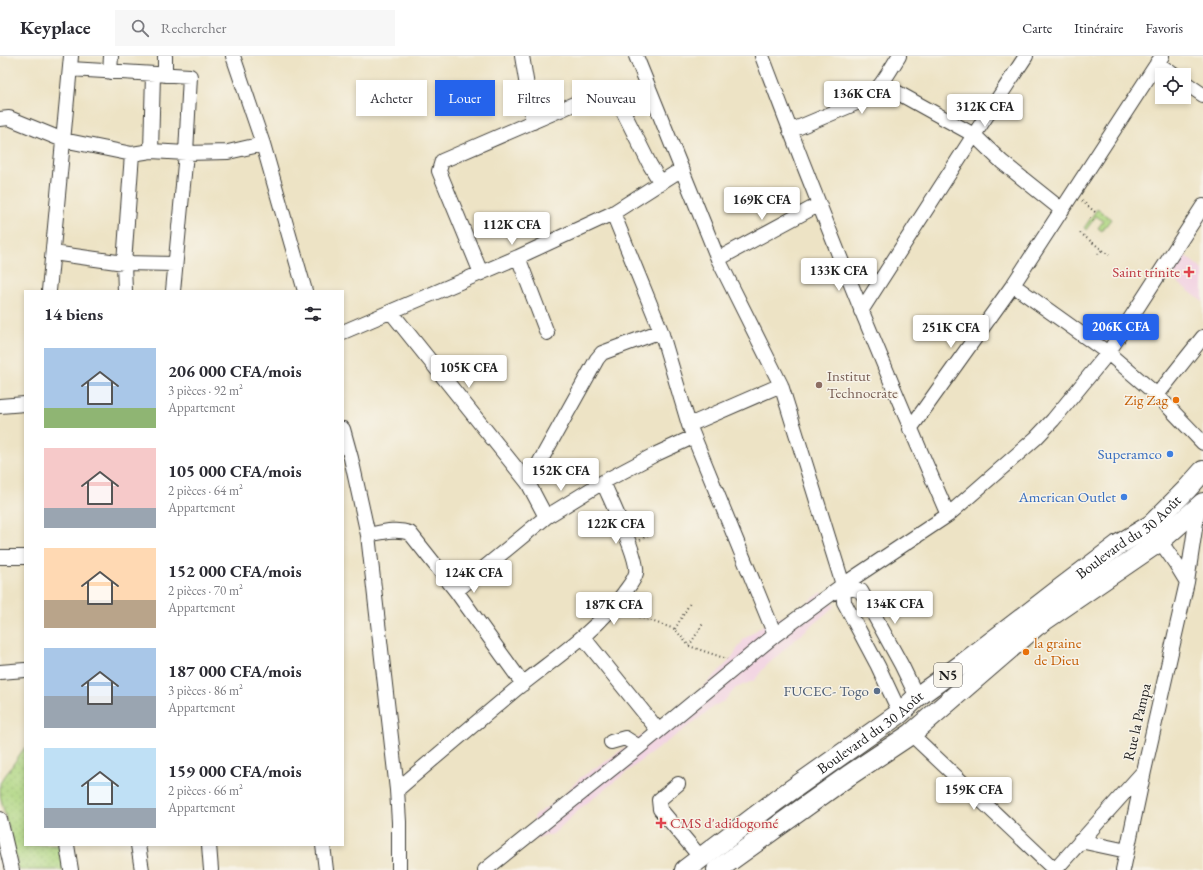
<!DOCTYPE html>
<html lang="fr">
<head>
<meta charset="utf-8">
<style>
	body { margin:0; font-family:"EB Garamond",serif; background:#f7f7f7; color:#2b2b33; height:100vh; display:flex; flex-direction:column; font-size:15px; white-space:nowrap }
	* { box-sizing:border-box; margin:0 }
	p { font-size:13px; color:#7c7c81 }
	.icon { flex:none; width:22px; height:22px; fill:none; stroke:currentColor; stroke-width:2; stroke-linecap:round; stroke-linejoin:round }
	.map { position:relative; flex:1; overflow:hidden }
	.sheet { position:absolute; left:24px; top:234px; width:320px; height:556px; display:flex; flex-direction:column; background:#fff; border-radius:0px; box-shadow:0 2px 6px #0003 }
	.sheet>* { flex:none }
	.hud { position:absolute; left:356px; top:24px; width:380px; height:36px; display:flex; gap:8px }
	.tools { position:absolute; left:1155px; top:12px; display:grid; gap:8px }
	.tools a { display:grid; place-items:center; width:36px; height:36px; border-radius:0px; background:#fff; box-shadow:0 2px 6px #0003; font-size:20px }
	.price { position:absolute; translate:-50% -34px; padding:0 9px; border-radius:4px; background:#fff; color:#222; font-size:13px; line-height:26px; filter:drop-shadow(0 1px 2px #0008) }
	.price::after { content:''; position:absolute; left:50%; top:24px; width:12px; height:9px; margin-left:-6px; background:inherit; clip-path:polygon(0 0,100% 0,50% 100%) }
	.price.current { background:#2563eb; color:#fff }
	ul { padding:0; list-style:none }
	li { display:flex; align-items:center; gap:12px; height:100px; padding:0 20px }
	li span { display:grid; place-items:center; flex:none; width:112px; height:80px; border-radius:0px; color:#555 }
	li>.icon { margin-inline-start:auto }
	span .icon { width:48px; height:48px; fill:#fffc; stroke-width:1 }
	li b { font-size:17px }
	h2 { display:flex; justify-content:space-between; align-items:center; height:48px; padding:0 20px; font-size:17px }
	.tag { padding:0 14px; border-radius:0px; background:#fff; box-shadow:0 2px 6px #0003; font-size:14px; line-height:36px }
	.tag.current { background:#2563eb; color:#fff }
	header { display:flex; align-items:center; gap:24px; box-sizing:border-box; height:56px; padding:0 20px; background:#fff; border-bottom:1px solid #e1e1e2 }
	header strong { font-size:19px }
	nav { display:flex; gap:22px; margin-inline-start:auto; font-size:14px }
	.search { width:280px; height:36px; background:#f7f7f7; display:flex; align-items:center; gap:10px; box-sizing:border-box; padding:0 14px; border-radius:0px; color:#7c7c81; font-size:15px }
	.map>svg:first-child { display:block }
</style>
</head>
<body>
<header>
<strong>Keyplace</strong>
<div class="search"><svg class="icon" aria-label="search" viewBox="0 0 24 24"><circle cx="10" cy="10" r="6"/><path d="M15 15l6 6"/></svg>Rechercher</div>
<nav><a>Carte</a><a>Itinéraire</a><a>Favoris</a></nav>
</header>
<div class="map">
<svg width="1203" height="814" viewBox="0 0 1203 814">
	<defs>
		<pattern id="grass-dots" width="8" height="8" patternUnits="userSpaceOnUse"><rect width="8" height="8" fill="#add580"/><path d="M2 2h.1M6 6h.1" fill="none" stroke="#94b66e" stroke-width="1.8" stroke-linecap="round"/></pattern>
	</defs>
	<rect width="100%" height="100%" fill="#f7f3e8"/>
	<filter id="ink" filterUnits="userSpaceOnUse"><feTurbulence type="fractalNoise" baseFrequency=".025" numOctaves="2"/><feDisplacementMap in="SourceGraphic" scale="8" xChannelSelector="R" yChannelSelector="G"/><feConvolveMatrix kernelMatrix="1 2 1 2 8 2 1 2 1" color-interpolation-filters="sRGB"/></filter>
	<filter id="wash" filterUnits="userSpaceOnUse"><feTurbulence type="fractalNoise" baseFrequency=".012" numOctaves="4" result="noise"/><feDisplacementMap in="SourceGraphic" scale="16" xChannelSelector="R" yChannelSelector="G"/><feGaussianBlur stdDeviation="0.9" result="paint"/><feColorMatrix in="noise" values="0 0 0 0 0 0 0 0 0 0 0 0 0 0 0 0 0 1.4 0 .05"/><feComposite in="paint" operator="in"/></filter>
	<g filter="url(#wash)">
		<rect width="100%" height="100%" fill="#ede3c5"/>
		<!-- built -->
		<path fill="#f2d0e2" d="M 1183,198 L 1203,214 L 1203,246 L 1167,218 Z
			M 822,536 L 835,550 L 799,580 L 763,613 L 755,624 L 736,632 L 724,645 L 714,650 L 693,667 L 646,701 L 582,751 L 553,778 L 530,785 L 535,759 L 560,743 L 580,722 L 612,701 L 644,678 L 702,632 L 730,604 L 744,583 L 772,563 L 789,560 Z"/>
		<!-- grass -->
		<path fill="url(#grass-dots)" stroke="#64784e" d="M 1097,153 L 1111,163 L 1102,175 L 1098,172 L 1103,165 L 1096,160 L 1086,174 L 1084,172 Z
			M 25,691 L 25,789 L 63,789 L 66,814 L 19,814 L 0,739 L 0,727 Z"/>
	</g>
	<g filter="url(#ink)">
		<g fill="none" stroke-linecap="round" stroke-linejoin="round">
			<defs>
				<path id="minor" d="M 233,0 L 263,88 L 305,235
					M 522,0 L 533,66
					M 636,0 L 718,203 L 781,329 L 843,529 L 844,546 L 878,610 L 900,657
					M 762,0 C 820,155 882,308 948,459
					M 1157,7 L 1174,19
					M 70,13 L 190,20 L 186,97 L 173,235
					M 110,16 L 111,0
					M 165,19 L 165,0
					M 1184,26 L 1203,39
					M 882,28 L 974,79 L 1002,106 L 1062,154
					M 0,63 L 9,62 L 63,84 L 132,98 L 151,95 L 186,97 L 228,96 L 263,88
					M 790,75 L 866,43 C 881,32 889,16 899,0
					M 151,95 L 153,18
					M 613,157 L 661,275 L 689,369 L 775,579
					M 53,197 L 124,207 L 175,208
					M 518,201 L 547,277
					M 718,203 L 818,149
					M 481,217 L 439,115 L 442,105 L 604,35 L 614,37 L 650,109 L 661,127
					M 1013,229 L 1108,297 L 1157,339 L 1203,387
					M 49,235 L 71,0
					M 125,235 L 124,207 L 132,98
					M 861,255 L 974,79 L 1026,0
					M 391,256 L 528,427
					M 343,276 L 518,201 L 613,157 L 674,118 L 683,115
					M 1157,339 L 1203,281
					M 0,350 L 25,348
					M 689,369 L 781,329
					M 343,373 L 351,402 L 368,479 L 397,734 L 399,766 L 399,814
					M 910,373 L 1013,229 L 1162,0
					M 546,461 L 528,427 L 597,303 L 602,297 L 661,275
					M 368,479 C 383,476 396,472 410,477 L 456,535 L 523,628
					M 1160,485 L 1176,508 L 1187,526
					M 0,501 L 25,501
					M 843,529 L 861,535 L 902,610 L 917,641
					M 456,535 L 546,461 L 603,426 L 654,399 L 693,381
					M 583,581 L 658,674
					M 0,616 L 25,614
					M 911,678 L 1055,814
					M 611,686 L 625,682 L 639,691
					M 678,728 L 659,744 L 660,753 L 701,802
					M 397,734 C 436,700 476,667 515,634 C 553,603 595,577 624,537 C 628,531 634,525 636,517 C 639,502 610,443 603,426
					M 0,763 L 12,814
					M 1080,785 L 1127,795
					M 67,789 L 71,814
					M 138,789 L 142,814
					M 209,789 L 211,814
					M 323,789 L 326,814
					M 485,814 L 639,691 L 775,579 L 843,529 L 948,459 L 1036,382 L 1053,364 L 1108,297 L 1203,150
					M 1055,814 L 1143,716
					M 1123,814 L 1144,715 L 1187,526 L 1198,453"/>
				<g id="highway">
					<path id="s1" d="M 685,814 L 777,744 L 900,657 L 917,641 L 964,607 L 1060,533 L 1118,489 L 1151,469 L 1186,434 L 1203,415"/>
					<path d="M 717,814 L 848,720 L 911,678 L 1036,570 L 1160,485 L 1203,447"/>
				</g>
			</defs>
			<!-- minor casing -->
			<use href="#minor" stroke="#3b3a35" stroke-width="16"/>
			<!-- highway casing -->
			<use href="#highway" stroke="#3b3a35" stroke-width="22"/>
			<!-- path -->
			<path stroke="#3b3a35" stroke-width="2" stroke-dasharray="1 3" stroke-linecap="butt" d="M 1082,145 L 1095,156
				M 1090,162 L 1093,165
				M 1080,177 L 1109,199
				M 1098,198 L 1102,194
				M 640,484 L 652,476
				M 624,556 L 675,573 L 689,590 L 704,566
				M 675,573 L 690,547
				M 689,590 L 727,603"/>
			<!-- minor -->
			<use href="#minor" stroke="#fff" stroke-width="14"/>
			<!-- highway -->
			<use href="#highway" stroke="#fff" stroke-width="20"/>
		</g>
	</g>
	<!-- markers -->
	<g fill="#e0444e" stroke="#f7f3e8" stroke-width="1.5">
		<path d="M1187 210h4v4h4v4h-4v4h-4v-4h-4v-4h4z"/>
		<path d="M659 761h4v4h4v4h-4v4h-4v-4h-4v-4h4z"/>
	</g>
	<circle fill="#8d6e63" stroke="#f7f3e8" stroke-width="1.5" cx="819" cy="329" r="4"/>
	<g fill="#e8710a" stroke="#f7f3e8" stroke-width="1.5">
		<circle cx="1176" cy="344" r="4"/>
		<circle cx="1026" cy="596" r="4"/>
	</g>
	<g fill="#3f7fe0" stroke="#f7f3e8" stroke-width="1.5">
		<circle cx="1170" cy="398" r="4"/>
		<circle cx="1124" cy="441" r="4"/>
	</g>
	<circle fill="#5c6f8a" stroke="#f7f3e8" stroke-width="1.5" cx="877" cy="635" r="4"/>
	<g text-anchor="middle" stroke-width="3" stroke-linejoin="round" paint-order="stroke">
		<!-- shield labels -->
		<rect fill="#f7f3e8" stroke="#5e5c59" stroke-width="1" x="934" y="607" width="28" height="24" rx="3"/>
		<g font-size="14" font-weight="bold" fill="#1c1c1c">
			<text x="948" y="624">N5</text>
		</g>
		<!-- health labels -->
		<g font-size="15" fill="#be3a42" stroke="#f7f3e8" text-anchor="end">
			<text x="1180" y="221">Saint trinite</text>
			<text x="670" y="772" text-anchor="start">CMS d'adidogomé</text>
		</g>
		<!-- education labels -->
		<g font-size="15" fill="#785e54" stroke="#f7f3e8" text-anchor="start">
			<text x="827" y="325">Institut<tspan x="827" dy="17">Technocrate</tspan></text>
		</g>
		<!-- food labels -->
		<g font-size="15" fill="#c56008" stroke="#f7f3e8" text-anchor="end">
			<text x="1168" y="349">Zig Zag</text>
			<text x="1034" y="592" text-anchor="start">la graine<tspan x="1034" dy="17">de Dieu</tspan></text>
		</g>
		<!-- shop labels -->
		<g font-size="15" fill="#366cbe" stroke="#f7f3e8" text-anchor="end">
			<text x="1162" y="403">Superamco</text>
			<text x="1116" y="446">American Outlet</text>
		</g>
		<!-- street labels -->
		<g font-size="15" fill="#1c1c1c" stroke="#f7f3e8">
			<text dy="5" stroke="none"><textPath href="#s1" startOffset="555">Boulevard du 30 Août</textPath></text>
			<text transform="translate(1137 666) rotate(-77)" y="5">Rue la Pampa</text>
			<text dy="5" stroke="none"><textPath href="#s1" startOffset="231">Boulevard du 30 Août</textPath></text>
		</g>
		<!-- service labels -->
		<g font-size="15" fill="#4e5e75" stroke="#f7f3e8" text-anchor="end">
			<text x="869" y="640">FUCEC- Togo</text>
		</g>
	</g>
</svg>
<div class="tools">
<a><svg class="icon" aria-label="locate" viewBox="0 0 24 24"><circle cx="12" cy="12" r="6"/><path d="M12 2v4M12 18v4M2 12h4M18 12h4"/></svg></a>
</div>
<b class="price" style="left:862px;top:59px">136K CFA</b>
<b class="price" style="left:985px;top:72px">312K CFA</b>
<b class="price" style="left:762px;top:165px">169K CFA</b>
<b class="price" style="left:512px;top:190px">112K CFA</b>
<b class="price" style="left:839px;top:236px">133K CFA</b>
<b class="price current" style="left:1121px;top:292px">206K CFA</b>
<b class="price" style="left:951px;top:293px">251K CFA</b>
<b class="price" style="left:469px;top:333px">105K CFA</b>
<b class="price" style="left:561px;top:436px">152K CFA</b>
<b class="price" style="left:616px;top:489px">122K CFA</b>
<b class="price" style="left:474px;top:538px">124K CFA</b>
<b class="price" style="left:895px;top:569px">134K CFA</b>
<b class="price" style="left:614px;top:570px">187K CFA</b>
<b class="price" style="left:974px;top:755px">159K CFA</b>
<div class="hud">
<a class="tag">Acheter</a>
<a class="tag current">Louer</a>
<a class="tag">Filtres</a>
<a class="tag">Nouveau</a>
</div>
<section class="sheet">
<h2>14 biens<svg class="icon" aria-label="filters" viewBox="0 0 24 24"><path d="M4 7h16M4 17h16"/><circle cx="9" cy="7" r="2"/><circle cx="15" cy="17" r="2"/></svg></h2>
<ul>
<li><span style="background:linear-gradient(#a9c7e8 75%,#8fb573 0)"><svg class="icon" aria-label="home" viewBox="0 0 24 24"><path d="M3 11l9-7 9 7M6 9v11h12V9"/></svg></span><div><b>206 000 CFA/mois</b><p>3 pièces · 92 m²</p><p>Appartement</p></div></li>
<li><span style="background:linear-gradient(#f6c9c9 75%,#9aa5b1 0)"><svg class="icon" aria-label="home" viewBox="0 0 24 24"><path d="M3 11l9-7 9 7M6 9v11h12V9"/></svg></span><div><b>105 000 CFA/mois</b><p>2 pièces · 64 m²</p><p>Appartement</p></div></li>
<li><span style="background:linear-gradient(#ffd9b3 65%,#b9a48a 0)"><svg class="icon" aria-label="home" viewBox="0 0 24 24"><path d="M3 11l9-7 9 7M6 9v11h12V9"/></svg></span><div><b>152 000 CFA/mois</b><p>2 pièces · 70 m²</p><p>Appartement</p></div></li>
<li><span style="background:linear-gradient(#a9c7e8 60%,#9aa5b1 0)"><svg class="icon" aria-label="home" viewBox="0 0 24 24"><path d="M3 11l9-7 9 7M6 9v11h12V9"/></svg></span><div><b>187 000 CFA/mois</b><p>3 pièces · 86 m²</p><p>Appartement</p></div></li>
<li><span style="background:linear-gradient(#bfe0f5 75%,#9aa5b1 0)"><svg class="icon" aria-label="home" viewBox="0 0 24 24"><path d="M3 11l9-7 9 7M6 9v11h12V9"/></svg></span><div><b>159 000 CFA/mois</b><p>2 pièces · 66 m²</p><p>Appartement</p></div></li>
</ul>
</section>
</div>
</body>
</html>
